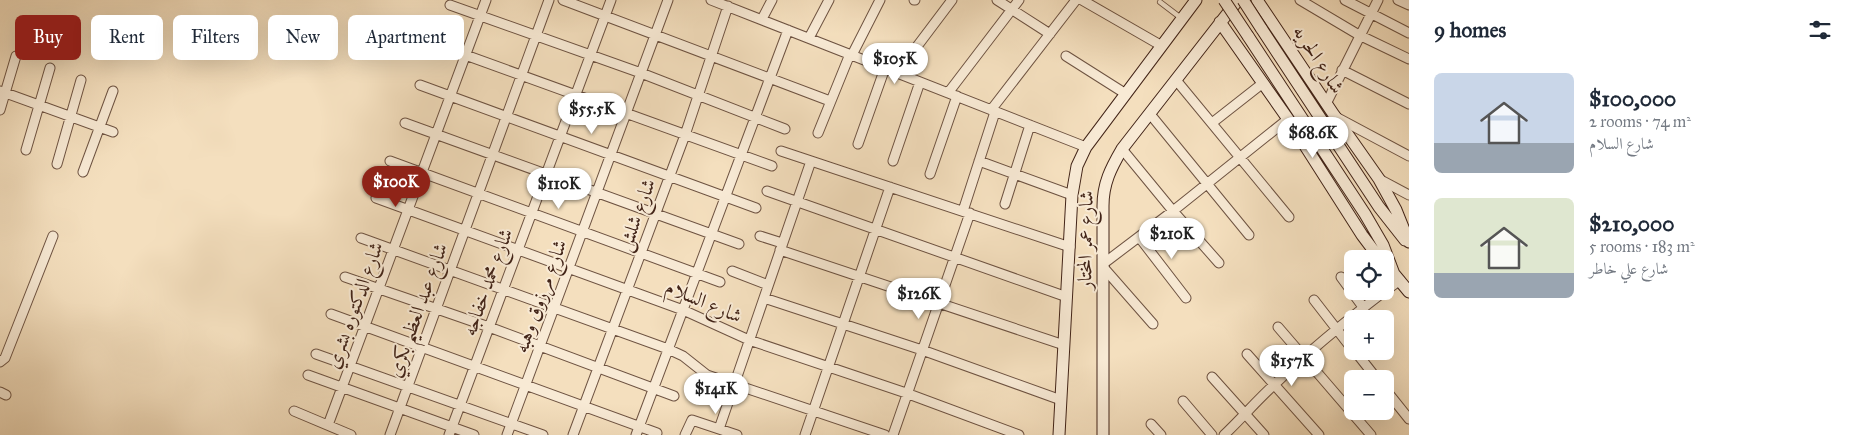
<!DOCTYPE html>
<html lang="en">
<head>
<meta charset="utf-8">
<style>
	body { margin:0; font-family:"IM FELL Great Primer",Amiri,serif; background:#f2f2f3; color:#1f2937; height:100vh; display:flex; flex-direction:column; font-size:19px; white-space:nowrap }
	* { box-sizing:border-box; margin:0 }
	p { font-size:16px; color:#747a83 }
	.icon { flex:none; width:28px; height:28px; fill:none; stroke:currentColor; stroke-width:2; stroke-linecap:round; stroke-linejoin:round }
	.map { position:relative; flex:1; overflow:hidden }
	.sheet { display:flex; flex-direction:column; background:#fff; width:450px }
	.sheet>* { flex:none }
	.banner { position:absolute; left:15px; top:15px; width:475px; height:45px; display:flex; gap:10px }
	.controls { position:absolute; left:1344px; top:250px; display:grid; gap:10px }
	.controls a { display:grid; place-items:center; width:50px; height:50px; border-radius:8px; background:#fff; box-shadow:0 5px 20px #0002; font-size:25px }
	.price { position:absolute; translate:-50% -42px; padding:0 11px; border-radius:18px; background:#fff; color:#222; font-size:16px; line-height:32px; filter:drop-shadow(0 1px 2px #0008) }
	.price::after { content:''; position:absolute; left:50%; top:30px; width:15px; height:11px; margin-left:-8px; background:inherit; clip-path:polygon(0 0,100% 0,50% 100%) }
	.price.on { background:#8f2418; color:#fff }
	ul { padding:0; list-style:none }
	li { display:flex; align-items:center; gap:15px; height:125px; padding:0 25px }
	li span { display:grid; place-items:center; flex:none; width:140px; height:100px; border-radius:8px; color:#555 }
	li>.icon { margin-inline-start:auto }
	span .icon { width:60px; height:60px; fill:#fffc; stroke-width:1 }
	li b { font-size:21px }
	h2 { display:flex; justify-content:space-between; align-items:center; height:60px; padding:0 25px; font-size:21px }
	.pill { padding:0 18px; border-radius:8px; background:#fff; box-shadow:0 5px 20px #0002; font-size:18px; line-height:45px }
	.pill.on { background:#8f2418; color:#fff }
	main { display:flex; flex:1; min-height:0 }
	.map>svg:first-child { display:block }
</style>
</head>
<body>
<main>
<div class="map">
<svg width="1409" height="435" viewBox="0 0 1409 435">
	<rect width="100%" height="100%" fill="#f4dfbe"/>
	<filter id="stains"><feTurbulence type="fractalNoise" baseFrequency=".004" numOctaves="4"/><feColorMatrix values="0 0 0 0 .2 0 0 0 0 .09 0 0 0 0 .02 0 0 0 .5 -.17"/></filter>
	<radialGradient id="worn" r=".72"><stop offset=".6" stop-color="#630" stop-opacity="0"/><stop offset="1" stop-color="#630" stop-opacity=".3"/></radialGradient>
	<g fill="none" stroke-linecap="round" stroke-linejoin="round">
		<defs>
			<path id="lane" d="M 1160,2 L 1181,18"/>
			<path id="street" d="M 563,0 L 830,101
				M 711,0 L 1086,147
				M 914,0 L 915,0
				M 997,0 L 1050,34
				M 1082,0 L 1162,46
				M 1300,0 L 1359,35 L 1409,59
				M 1345,0 L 1409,33
				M 1398,0 L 1409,5
				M 450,5 L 641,73 L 785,129
				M 762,19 L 772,0
				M 809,38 L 829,0
				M 435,44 L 772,166
				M 852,55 L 880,0
				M 1066,56 L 1126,94
				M 1342,70 L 1409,104
				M 897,73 L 952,0
				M 1176,80 L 1289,217
				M 420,85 L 756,208
				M 0,91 L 113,132
				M 948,93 L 1019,0
				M 1326,104 L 1378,0
				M 0,110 L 16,56
				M 991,110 L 1076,0
				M 1150,114 L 1249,235
				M 1336,117 L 1409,156
				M 405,123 L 739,244
				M 1212,123 L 1263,83
				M 818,133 L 850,54
				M 858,144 L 885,68
				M 1122,149 L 1173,211 L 1219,263
				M 26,150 L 50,68
				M 781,151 L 1070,247
				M 390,161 L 720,282
				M 893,161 L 920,82
				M 979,161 L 1072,195
				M 57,164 L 81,80
				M 83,172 L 113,91
				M 930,174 L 957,96
				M 1379,179 L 1409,195
				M 767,191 L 1067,297
				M 376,198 L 683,310 L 749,340 L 906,393 L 1019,435
				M 1005,204 L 1030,125
				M 963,211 L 995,112
				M 760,236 L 782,243
				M 1139,237 L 1186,298
				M 361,238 L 668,349 L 683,356 L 707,375 L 885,435
				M 780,250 L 1064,345
				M 1103,264 L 1173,211 L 1288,119
				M 1103,267 L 1153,324
				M 732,271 L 768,285
				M 345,277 L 489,327 L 674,396
				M 1341,277 L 1363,307
				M 1385,291 L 1400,280
				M 764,298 L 922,350 L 1061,400
				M 1314,300 L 1352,349
				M 331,314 L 657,433
				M 1278,327 L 1371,435
				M 1355,351 L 1377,379
				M 316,354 L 543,435
				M 1247,354 L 1319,435
				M 0,362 L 5,358 L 53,236
				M 308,375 L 474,435
				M 1212,377 L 1264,435
				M 1385,389 L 1409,419
				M 0,392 L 6,395
				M 1183,401 L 1212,435
				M 294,411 L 351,435
				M 1151,424 L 1161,435
				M 328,425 L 486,0
				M 719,429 L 811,161
				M 390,435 L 549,0
				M 449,435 L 611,0
				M 507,435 L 668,0
				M 573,435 L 685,135 L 728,6
				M 636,435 L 788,30
				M 685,435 L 692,420 L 737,435
				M 805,435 L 890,187
				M 893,435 L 970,213
				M 1224,435 C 1242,418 1258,399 1276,383 C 1310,350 1347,320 1385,291"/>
			<path id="secondary" d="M 1257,0 L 1334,115 L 1379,179 L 1396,210 L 1409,242
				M 1220,22 L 1288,119 L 1362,235 L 1380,259
				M 1261,28 L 1379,207 L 1405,240
				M 1248,36 L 1365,214 L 1383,245 L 1394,274
				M 1390,269 L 1409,292
				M 1059,435 L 1072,195 L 1077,166 L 1086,147 L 1196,0
				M 1103,435 L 1103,206 C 1103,183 1111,168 1122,149 L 1238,0"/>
		</defs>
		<!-- lane casing -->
		<use href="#lane" stroke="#6e5342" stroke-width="6"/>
		<!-- street casing -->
		<use href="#street" stroke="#6e5342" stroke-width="11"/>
		<!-- secondary casing -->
		<use href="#secondary" stroke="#422418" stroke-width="13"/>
		<!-- lane -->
		<use href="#lane" stroke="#f8ead5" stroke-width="4.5"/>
		<!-- street -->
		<use href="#street" stroke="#f8ead5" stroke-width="9"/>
		<!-- secondary -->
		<use href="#secondary" stroke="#f8ead5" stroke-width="11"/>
		<defs>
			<path id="secondary-bridge" d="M 1224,0 L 1248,36
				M 1243,0 L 1261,28"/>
		</defs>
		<!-- secondary-bridge casing -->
		<use href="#secondary-bridge" stroke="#422418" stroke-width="13" stroke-linecap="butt"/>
		<!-- secondary-bridge -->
		<use href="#secondary-bridge" stroke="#f8ead5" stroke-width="11"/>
	</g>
	<g text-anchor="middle" stroke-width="4" stroke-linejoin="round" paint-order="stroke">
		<!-- street labels -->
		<g font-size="20" fill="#422418" stroke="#f8ead5">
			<text transform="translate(1319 59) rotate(57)" y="7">شارع الحريه</text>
			<text transform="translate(636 215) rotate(-70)" y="7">شارع شلش</text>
			<text transform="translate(1085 240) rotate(-89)" y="7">شارع عمر المختار</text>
			<text transform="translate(487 282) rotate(-70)" y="7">شارع محمد خفاجه</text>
			<text transform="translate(540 296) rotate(-70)" y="7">شارع مرزوق وهبه</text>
			<text transform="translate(704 301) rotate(23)" y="7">شارع السلام</text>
			<text transform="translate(354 305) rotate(-70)" y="7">شارع الدكتوره بشري</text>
			<text transform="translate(417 310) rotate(-70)" y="7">شارع عبد العظيم بكري</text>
		</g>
	</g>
	<rect width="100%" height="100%" filter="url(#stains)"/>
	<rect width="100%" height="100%" fill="url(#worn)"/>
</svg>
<div class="controls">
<a><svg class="icon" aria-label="locate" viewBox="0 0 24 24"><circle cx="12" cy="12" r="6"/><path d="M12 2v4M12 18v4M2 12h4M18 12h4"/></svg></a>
<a>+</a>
<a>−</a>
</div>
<b class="price" style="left:895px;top:85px">$105K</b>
<b class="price" style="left:592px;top:135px">$55.5K</b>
<b class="price" style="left:1313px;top:159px">$68.6K</b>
<b class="price on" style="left:396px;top:208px">$100K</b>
<b class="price" style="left:559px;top:210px">$110K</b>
<b class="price" style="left:1172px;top:260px">$210K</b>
<b class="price" style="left:919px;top:320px">$126K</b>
<b class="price" style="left:1292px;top:387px">$157K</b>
<b class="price" style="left:716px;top:415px">$141K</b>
<div class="banner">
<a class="pill on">Buy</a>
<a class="pill">Rent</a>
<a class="pill">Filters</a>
<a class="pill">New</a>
<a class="pill">Apartment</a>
</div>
</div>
<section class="sheet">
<h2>9 homes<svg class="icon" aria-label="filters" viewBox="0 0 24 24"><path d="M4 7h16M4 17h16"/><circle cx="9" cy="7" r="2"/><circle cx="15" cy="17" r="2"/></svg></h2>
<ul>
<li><span style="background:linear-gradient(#c9d6e8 70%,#9aa5b1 0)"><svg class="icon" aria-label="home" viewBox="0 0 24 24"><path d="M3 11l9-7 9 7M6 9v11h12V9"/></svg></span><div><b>$100,000</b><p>2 rooms · 74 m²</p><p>شارع السلام</p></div></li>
<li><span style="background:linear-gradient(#dfe7d0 75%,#9aa5b1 0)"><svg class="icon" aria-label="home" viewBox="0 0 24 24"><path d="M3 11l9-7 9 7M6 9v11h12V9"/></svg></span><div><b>$210,000</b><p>5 rooms · 183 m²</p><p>شارع علي خاطر</p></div></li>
</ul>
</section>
</main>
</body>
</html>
